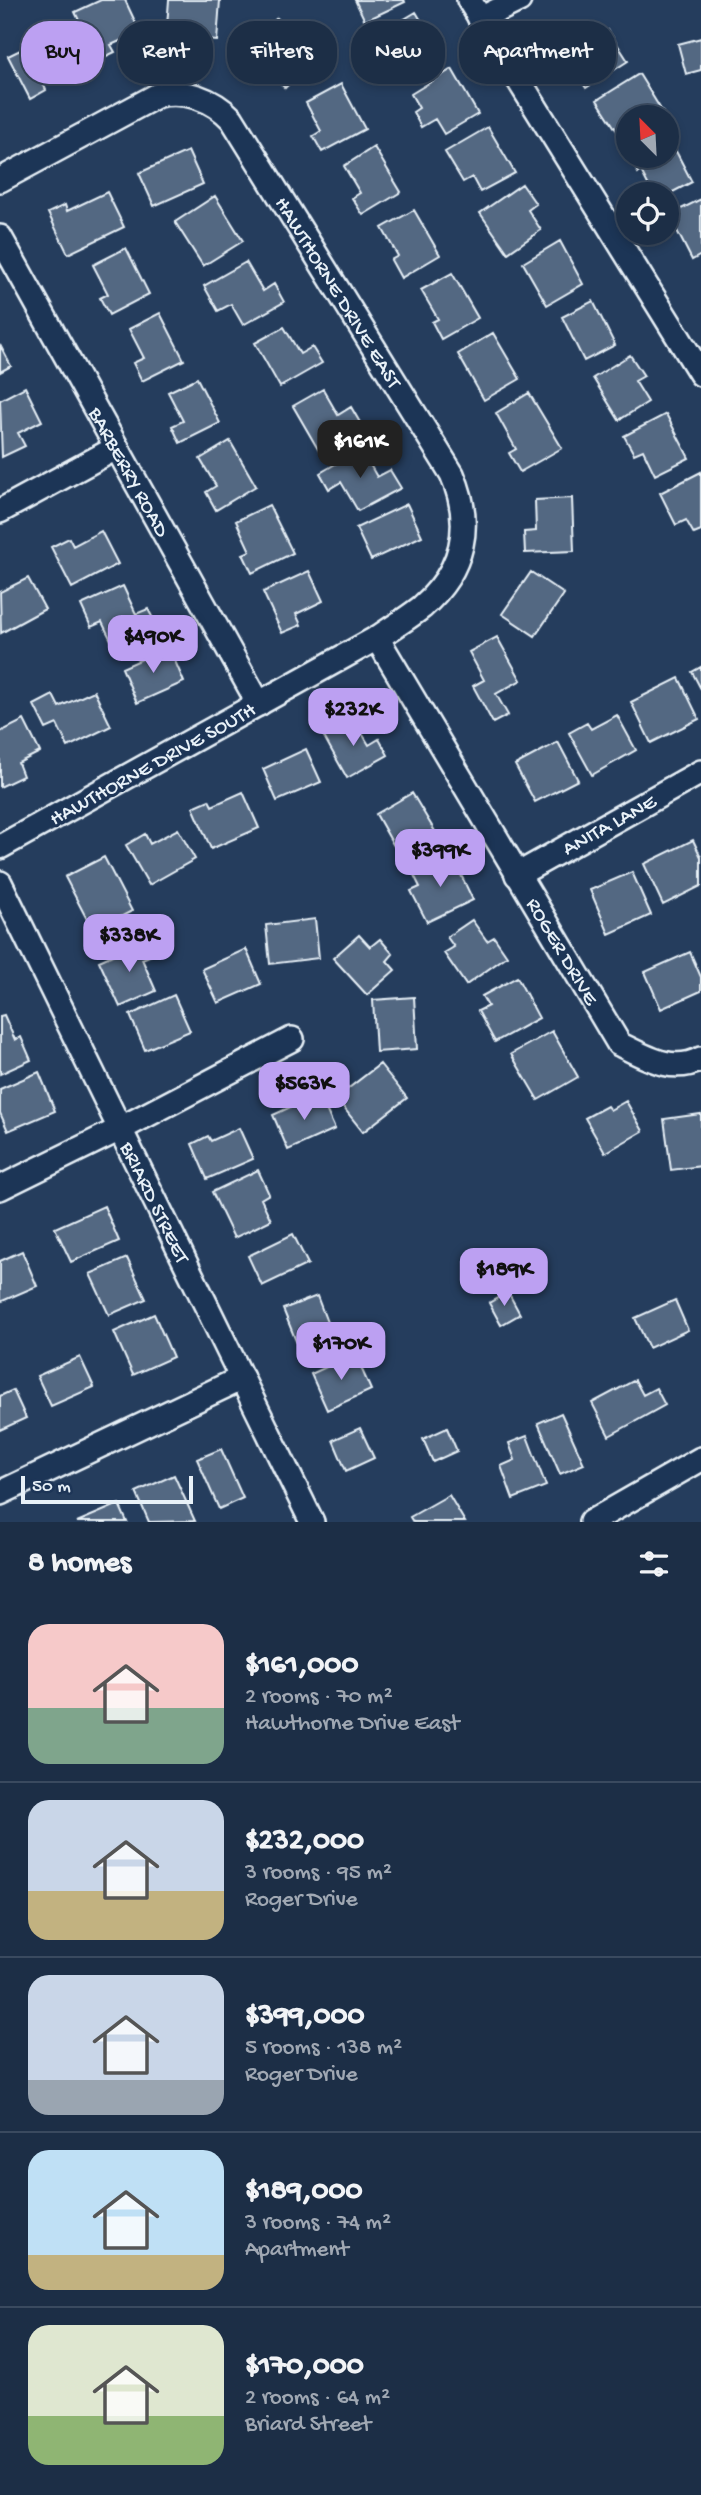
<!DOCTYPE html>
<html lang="en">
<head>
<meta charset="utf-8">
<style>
	body { margin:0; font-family:"Gochi Hand",sans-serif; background:#25364d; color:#f1f3f6; height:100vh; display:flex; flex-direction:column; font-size:26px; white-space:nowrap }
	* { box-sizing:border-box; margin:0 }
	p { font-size:23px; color:#a0a8b3 }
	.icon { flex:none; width:38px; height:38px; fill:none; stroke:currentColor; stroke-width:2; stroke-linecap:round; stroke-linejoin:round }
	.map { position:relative; height:1522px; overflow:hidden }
	.details { display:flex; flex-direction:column; background:#1c2e46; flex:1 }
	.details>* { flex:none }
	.hud { position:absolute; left:21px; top:21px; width:660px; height:63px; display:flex; gap:14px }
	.needle { width:46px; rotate:336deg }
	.tools { position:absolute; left:616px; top:105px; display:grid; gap:14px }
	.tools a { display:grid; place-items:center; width:63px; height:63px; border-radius:50%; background:#1c2e46; box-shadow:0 4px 10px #0003,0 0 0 2px #3a4a5f; font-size:35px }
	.scale { position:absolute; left:21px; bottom:18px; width:172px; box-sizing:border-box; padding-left:7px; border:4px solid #e8f1f8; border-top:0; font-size:19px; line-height:24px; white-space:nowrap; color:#e8f1f8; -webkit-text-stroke:5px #1d3557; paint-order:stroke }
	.price { position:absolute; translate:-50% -60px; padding:0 16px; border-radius:14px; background:#bca0f2; color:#111; font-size:23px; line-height:46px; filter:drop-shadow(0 2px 4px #0008) }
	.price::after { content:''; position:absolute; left:50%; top:42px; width:21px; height:16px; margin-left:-10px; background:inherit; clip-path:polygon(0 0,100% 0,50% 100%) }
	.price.selected { background:#222; color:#fff }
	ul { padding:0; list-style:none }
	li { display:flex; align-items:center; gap:21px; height:175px; padding:0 28px }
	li+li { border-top:2px solid #3a4a5f }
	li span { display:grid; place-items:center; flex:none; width:196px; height:140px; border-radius:21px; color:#555 }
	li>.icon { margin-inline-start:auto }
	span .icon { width:84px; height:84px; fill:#fffc; stroke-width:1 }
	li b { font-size:30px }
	h2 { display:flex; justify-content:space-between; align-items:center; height:84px; padding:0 28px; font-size:30px }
	.chip { padding:0 24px; border-radius:28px; background:#1c2e46; box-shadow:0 4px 10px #0003,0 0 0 2px #3a4a5f; font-size:24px; line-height:63px }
	.chip.selected { background:#bca0f2; color:#111 }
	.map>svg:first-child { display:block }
</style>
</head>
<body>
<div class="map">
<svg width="701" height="1522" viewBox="0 0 701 1522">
	<rect width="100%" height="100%" fill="#253d5d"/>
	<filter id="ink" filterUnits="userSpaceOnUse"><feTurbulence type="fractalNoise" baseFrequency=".0143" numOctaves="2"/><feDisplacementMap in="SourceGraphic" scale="14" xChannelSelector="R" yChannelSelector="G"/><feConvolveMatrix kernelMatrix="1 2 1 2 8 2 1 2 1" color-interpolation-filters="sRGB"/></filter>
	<g filter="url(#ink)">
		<!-- building -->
		<path fill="#536782" stroke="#e8f1f8" stroke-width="2" d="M 101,0 L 125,0 L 140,32 L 111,45 L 115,52 L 98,60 L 75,12 Z
			M 169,0 L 220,0 L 217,41 L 196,39 L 198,29 L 167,26 Z
			M 355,0 L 404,0 L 405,2 L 365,21 Z
			M 416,12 L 443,57 L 410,76 L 401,62 L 389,69 L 371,39 Z
			M 277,18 L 316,56 L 285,88 L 270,73 L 276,67 L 252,43 Z
			M 608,30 L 628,61 L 586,88 L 560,49 L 582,35 L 587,43 Z
			M 53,34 L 69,65 L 41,79 L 46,90 L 30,99 L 8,56 Z
			M 701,38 L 701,70 L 686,74 L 678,44 Z
			M 452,69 L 478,114 L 444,134 L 435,119 L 421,127 L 413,112 L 419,108 L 411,94 Z
			M 639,74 L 665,116 L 628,117 L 628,140 L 624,142 L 597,100 Z
			M 341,84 L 365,129 L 322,152 L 313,136 L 321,131 L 306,103 Z
			M 488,127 L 515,173 L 480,192 L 472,177 L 463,182 L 445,152 Z
			M 667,134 L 692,182 L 667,195 L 653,194 L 641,171 L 638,173 L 629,156 L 667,156 Z
			M 374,147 L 401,192 L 363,215 L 352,198 L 360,193 L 344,166 Z
			M 188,151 L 203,184 L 154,206 L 139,173 Z
			M 522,184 L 536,204 L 528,210 L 541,230 L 508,253 L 480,213 Z
			M 107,192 L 124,227 L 68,254 L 48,213 L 65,205 L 67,211 Z
			M 215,196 L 243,241 L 203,266 L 175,222 Z
			M 701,199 L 701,255 L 692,260 L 669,215 Z
			M 414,210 L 440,255 L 401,278 L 391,260 L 398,256 L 382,228 Z
			M 560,241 L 583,284 L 547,305 L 523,263 Z
			M 126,248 L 149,294 L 109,315 L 100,298 L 108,294 L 93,265 Z
			M 246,262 L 263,291 L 274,284 L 284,302 L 243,325 L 231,304 L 218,311 L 204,286 Z
			M 452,273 L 478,318 L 441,339 L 432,322 L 438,319 L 421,290 Z
			M 593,301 L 615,345 L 584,361 L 562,317 Z
			M 160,313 L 184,360 L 142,381 L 133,363 L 144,358 L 129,329 Z
			M 284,327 L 300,354 L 312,347 L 322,363 L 280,387 L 255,343 Z
			M 493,333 L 520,379 L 484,400 L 458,354 Z
			M 0,345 L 11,366 L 0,372 Z
			M 630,355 L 644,376 L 635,381 L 648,402 L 619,420 L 593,378 Z
			M 197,378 L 220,423 L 180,443 L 172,426 L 183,421 L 168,392 Z
			M 25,387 L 42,421 L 18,433 L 25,446 L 2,457 L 0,400 Z
			M 323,389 L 338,415 L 351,407 L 362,426 L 319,451 L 293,406 Z
			M 529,393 L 562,448 L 520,472 L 509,453 L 516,449 L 496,413 Z
			M 666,414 L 689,458 L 655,475 L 643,450 L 634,454 L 624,436 Z
			M 230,441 L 256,486 L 216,510 L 206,492 L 216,486 L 200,459 Z
			M 361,449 L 377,477 L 390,470 L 401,488 L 358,511 L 341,482 L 329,489 L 320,473 Z
			M 701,472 L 701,531 L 694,534 L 686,520 L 676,525 L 660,493 Z
			M 572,498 L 574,551 L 525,553 L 524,532 L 536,531 L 535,500 Z
			M 407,504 L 422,536 L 371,560 L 356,528 Z
			M 269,505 L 293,553 L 252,573 L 243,554 L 250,551 L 236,521 Z
			M 101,531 L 118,564 L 72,588 L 51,547 L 69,538 L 73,546 Z
			M 309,571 L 323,601 L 296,614 L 301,625 L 282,633 L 263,592 Z
			M 531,572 L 564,594 L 535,636 L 502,614 Z
			M 28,578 L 45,609 L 1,633 L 0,592 Z
			M 123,586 L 136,614 L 148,609 L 157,626 L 114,646 L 102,622 L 91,627 L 81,605 Z
			M 497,637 L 521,680 L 496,694 L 508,715 L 493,723 L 473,686 L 484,680 L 469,652 Z
			M 169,647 L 184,682 L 137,703 L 122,668 Z
			M 701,667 L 701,689 L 692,672 Z
			M 679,678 L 699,719 L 651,743 L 631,702 Z
			M 94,691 L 111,726 L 68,747 L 57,724 L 46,729 L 34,705 L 53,695 L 59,707 Z
			M 617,715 L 636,750 L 592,775 L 569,733 L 587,723 L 591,729 Z
			M 353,718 L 369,745 L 379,739 L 388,755 L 347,778 L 323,735 Z
			M 24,720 L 40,752 L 18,763 L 23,776 L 0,787 L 0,732 Z
			M 558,742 L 578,780 L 535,802 L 515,765 Z
			M 306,749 L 321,782 L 277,801 L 263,769 Z
			M 243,792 L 259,828 L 211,849 L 193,807 L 209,800 L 212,806 Z
			M 412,793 L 439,838 L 402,860 L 376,814 Z
			M 178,829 L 195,859 L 149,885 L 126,845 L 145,834 L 150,844 Z
			M 693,840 L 701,857 L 701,886 L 663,905 L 644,864 Z
			M 451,854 L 473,900 L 427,922 L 411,891 L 420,887 L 413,873 Z
			M 104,857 L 132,911 L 93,931 L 65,877 Z
			M 632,872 L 651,915 L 609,934 L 590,890 Z
			M 315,919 L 319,958 L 270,964 L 266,925 Z
			M 472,920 L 487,941 L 494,937 L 507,956 L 466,985 L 444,953 L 454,947 L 447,937 Z
			M 359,935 L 370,947 L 380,939 L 393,954 L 387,961 L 395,970 L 367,995 L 333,958 Z
			M 146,940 L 152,955 L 142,959 L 156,991 L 120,1007 L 99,961 Z
			M 246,949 L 261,984 L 218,1003 L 202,969 Z
			M 690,952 L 701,977 L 701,991 L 661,1009 L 645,972 Z
			M 517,977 L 539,1018 L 495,1042 L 478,1011 L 488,1006 L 482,996 Z
			M 174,995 L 190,1031 L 145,1050 L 130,1015 Z
			M 414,997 L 417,1049 L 376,1052 L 373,1000 Z
			M 4,1015 L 15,1040 L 21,1037 L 31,1060 L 0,1074 L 0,1016 Z
			M 552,1031 L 578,1077 L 538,1100 L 511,1054 Z
			M 380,1064 L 407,1098 L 363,1132 L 336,1098 Z
			M 39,1072 L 55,1111 L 8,1131 L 0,1113 L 0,1089 Z
			M 319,1094 L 335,1129 L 288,1150 L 273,1115 Z
			M 626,1101 L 643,1131 L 605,1153 L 585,1118 L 607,1106 L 610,1110 Z
			M 701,1114 L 701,1166 L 671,1170 L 664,1119 Z
			M 239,1128 L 253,1159 L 207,1179 L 192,1144 L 208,1136 L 211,1141 Z
			M 258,1170 L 269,1194 L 261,1199 L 271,1220 L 234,1238 L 212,1192 Z
			M 104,1206 L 119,1241 L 71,1262 L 55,1228 Z
			M 293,1234 L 308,1264 L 262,1286 L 248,1256 Z
			M 22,1251 L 37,1286 L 0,1302 L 0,1261 Z
			M 127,1258 L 146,1299 L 109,1315 L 90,1274 Z
			M 508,1292 L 520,1314 L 501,1325 L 489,1303 Z
			M 317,1296 L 331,1333 L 298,1346 L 283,1309 Z
			M 675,1300 L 688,1330 L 649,1348 L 635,1318 Z
			M 154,1314 L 173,1357 L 133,1375 L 114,1332 Z
			M 355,1354 L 371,1390 L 327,1410 L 311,1374 Z
			M 80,1357 L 94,1387 L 51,1406 L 37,1376 Z
			M 635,1380 L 643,1395 L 656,1388 L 665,1405 L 609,1436 L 592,1403 Z
			M 13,1390 L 26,1418 L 0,1430 L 0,1396 Z
			M 561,1413 L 584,1464 L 560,1474 L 538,1423 Z
			M 360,1428 L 374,1458 L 346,1471 L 333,1440 Z
			M 447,1428 L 457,1451 L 433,1462 L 423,1439 Z
			M 527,1436 L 546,1486 L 513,1499 L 501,1466 L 515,1460 L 509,1443 Z
			M 221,1449 L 243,1498 L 219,1509 L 197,1459 Z
			M 174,1475 L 195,1521 L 149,1522 L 136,1492 Z
			M 449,1495 L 465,1522 L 413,1522 L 410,1517 Z
			M 119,1504 L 127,1522 L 77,1522 Z"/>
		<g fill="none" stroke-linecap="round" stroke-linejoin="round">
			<defs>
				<g id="street">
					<path d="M 469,0 L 701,374"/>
					<path d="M 480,19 L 519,0"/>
					<path id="s1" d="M 0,180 L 158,95 C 185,89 213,99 232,119 L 452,474 C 474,525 464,570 422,607 C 408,618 392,628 377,638 L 0,847"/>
					<path id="s2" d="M 0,237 L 259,704"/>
					<path d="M 0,511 L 116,448"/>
					<path id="s3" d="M 377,638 L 619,1044 C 646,1057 672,1074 701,1059"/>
					<path id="s4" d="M 517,875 L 701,772"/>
					<path id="s5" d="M 0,883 L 312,1522"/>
					<path d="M 0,1188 L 120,1129 L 292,1039"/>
					<path d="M 0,1493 L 242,1378"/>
					<path d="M 591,1522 L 701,1459"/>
				</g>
			</defs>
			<!-- street casing -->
			<use href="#street" stroke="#e8f1f8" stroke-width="28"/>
			<!-- street -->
			<use href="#street" stroke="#1d3557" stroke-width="23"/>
		</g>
	</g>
	<g text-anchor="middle" stroke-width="6" stroke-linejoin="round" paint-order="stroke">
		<!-- street labels -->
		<g font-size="21" fill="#e8f1f8" stroke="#1d3557">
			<text dy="7" stroke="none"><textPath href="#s1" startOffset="464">HAWTHORNE DRIVE EAST</textPath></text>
			<text dy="7" stroke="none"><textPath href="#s2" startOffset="268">BARBERRY ROAD</textPath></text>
			<text transform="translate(152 763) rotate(-29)" y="7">HAWTHORNE DRIVE SOUTH</text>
			<text dy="7" stroke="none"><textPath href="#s4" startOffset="105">ANITA LANE</textPath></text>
			<text dy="7" stroke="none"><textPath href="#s3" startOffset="364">ROGER DRIVE</textPath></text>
			<text dy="7" stroke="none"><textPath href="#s5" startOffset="355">BRIARD STREET</textPath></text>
		</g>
	</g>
</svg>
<div class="tools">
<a><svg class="needle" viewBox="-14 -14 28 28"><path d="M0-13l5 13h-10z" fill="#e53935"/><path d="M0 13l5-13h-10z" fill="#a0a8b3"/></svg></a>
<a><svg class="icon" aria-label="locate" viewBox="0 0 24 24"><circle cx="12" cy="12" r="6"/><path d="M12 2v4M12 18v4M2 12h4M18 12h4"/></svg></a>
</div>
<div class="scale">50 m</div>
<b class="price selected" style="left:360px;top:480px">$161K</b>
<b class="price" style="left:153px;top:675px">$490K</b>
<b class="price" style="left:353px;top:748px">$232K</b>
<b class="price" style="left:440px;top:889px">$399K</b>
<b class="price" style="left:129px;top:974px">$338K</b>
<b class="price" style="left:304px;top:1122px">$563K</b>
<b class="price" style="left:504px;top:1308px">$189K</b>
<b class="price" style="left:341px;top:1382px">$170K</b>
<div class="hud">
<a class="chip selected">Buy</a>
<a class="chip">Rent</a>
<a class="chip">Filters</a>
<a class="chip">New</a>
<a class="chip">Apartment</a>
</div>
</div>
<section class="details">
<h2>8 homes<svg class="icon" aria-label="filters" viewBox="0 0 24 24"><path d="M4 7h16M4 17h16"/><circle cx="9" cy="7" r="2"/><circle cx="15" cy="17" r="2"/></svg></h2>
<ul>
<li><span style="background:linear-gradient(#f6c9c9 60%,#7fa58c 0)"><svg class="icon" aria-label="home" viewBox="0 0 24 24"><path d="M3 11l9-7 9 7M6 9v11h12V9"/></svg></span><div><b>$161,000</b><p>2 rooms · 70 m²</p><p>Hawthorne Drive East</p></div></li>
<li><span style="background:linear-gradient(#c9d6e8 65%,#c2b280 0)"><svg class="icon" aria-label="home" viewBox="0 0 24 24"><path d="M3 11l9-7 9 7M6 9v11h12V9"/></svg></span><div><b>$232,000</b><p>3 rooms · 95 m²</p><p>Roger Drive</p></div></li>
<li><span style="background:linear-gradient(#c9d6e8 75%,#9aa5b1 0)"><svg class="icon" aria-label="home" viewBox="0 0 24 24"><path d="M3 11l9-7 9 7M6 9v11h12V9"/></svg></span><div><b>$399,000</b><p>5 rooms · 138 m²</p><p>Roger Drive</p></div></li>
<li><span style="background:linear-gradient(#bfe0f5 75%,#c2b280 0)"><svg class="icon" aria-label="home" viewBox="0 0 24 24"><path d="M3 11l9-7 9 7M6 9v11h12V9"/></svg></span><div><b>$189,000</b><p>3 rooms · 74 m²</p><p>Apartment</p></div></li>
<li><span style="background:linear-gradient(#dfe7d0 65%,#8fb573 0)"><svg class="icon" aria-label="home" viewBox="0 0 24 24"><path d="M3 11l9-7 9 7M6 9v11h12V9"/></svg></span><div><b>$170,000</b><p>2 rooms · 64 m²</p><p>Briard Street</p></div></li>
</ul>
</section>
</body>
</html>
